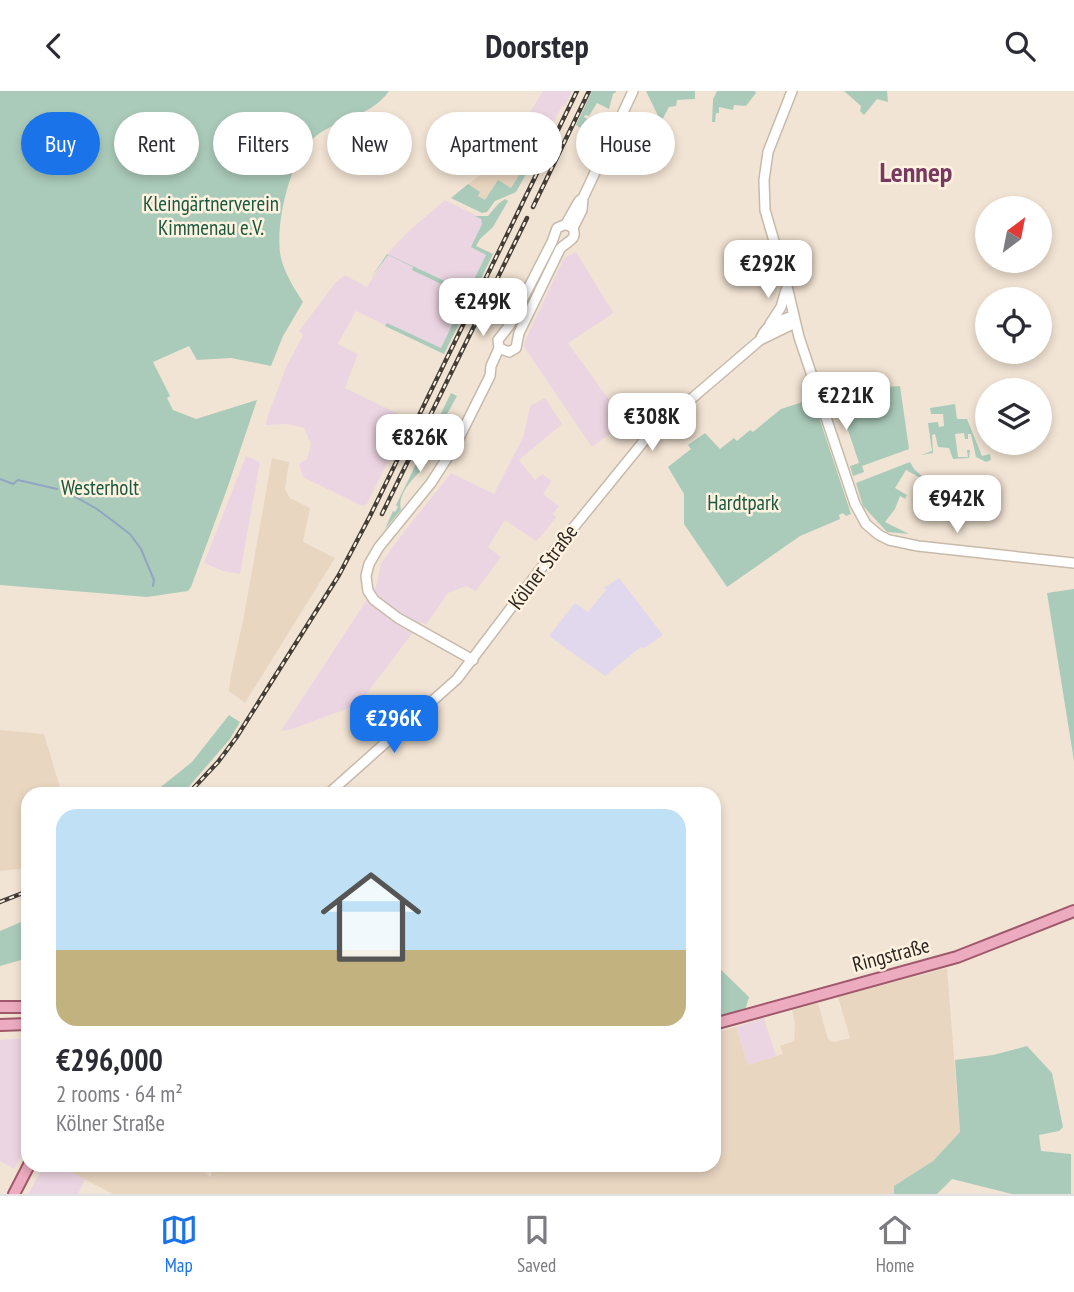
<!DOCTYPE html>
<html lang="en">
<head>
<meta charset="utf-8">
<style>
	body { margin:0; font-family:"PT Sans Narrow",sans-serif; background:#f2f2f3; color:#2b2b33; height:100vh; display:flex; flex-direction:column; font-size:26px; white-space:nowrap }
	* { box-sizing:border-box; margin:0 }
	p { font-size:23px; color:#7c7c81 }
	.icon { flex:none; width:38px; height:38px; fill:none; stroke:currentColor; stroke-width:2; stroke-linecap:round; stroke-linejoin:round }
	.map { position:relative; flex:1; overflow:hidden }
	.sheet { position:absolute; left:21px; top:696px; width:700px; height:385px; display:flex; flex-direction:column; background:#fff; border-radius:21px; box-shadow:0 4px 10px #0003 }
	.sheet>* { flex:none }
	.top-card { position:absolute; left:21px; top:21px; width:700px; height:63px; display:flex; gap:14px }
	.needle { width:46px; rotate:32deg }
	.controls { position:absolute; left:975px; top:105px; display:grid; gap:14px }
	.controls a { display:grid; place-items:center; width:77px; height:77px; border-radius:50%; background:#fff; box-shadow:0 4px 10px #0003; font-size:35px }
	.price { position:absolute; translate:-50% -60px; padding:0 16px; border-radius:14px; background:#fff; color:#222; font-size:23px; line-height:46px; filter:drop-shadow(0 2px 4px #0008) }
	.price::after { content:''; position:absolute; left:50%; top:42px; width:21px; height:16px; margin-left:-10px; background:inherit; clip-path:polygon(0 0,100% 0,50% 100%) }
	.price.selected { background:#1a73e8; color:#fff }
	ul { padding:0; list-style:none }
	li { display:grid; align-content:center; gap:14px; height:371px; padding:0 35px }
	li span { display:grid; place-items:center; height:217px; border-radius:21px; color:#555 }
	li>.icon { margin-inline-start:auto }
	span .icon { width:126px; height:126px; fill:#fffc; stroke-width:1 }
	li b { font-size:30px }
	.tag { padding:0 24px; border-radius:32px; background:#fff; box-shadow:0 4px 10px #0003; font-size:24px; line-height:63px }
	.tag.selected { background:#1a73e8; color:#fff }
	header { display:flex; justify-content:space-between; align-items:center; height:91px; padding:0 35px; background:#fff; font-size:32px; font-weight:800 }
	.tabs { display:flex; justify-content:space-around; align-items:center; height:98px; border-top:2px solid #e1e1e2; background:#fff; font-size:19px; color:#7c7c81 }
	.tabs a { display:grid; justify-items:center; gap:4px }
	.tabs .selected { color:#1a73e8 }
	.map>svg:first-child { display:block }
</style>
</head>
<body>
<header><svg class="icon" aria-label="back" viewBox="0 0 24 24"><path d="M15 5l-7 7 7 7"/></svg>Doorstep<svg class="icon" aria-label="search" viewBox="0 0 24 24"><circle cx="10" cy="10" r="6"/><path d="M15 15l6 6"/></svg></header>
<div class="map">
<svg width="1074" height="1103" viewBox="0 0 1074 1103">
	<rect width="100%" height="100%" fill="#f2e4d4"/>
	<!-- commercial -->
	<path fill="#ecd5e2" d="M 543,0 L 572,0 L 565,15 L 562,15 L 541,56 L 516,44 Z
		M 445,109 L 488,130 L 476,155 L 493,163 L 444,263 L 356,220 L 338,253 L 358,263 L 345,297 L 409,328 L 367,413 L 362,415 L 303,386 L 299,373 L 307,368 L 311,353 L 304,337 L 287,333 L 266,334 L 267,327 L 287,274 L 303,244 L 299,240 L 336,191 L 345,184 L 367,196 L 391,158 L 411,138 Z
		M 576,161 L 613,221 L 612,223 L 568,252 L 625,331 L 592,356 L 524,256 L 525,250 L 564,167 Z
		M 545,307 L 562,333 L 519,369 L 535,389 L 542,383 L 552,390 L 543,403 L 559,415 L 553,423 L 556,426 L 544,442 L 536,450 L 505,429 L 488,456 L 501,466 L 476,500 L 466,495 L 448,502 L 426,534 L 421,531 L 361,610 L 349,617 L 292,638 L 281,640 L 377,493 L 381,472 L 407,437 L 451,382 L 494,403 L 524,344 L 530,315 Z
		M 246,365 L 260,371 L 240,483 L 223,480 L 204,472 Z
		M 764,927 L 776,965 L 748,974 L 736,936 Z
		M 28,947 L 28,1052 L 14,1078 L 0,1070 L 0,949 Z
		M 44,1075 L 66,1075 L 67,1079 L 85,1089 L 78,1103 L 28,1103 Z"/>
	<!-- built -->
	<path fill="#e9d6c1" d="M 516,44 L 541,56 L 516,101 L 495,110 L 484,122 L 451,107 L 486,79 Z
		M 272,367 L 289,371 L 285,398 L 290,407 L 310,417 L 303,451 L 335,467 L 245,612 L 229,600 L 231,583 L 243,530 Z
		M 0,639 L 44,643 L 62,703 L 28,704 L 28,777 L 0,780 Z
		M 947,877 L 960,1041 L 933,1070 L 895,1095 L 894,1103 L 113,1103 L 67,1079 L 66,1075 L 195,1075 L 211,1086 L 212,1074 L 714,1074 L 714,942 L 736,936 L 748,974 L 783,963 L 780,955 L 794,950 L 795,933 L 792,918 L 818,912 L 828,948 L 834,951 L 850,947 L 838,906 Z"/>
	<!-- education -->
	<path fill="#e1d8ee" d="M 619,487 L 663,544 L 644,557 L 641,556 L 605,585 L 549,545 L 575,512 L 588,521 L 606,499 L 604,497 Z"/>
	<!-- green -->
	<path fill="#abcbba" d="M 0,0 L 389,0 C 372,25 339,27 316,45 C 290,65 274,136 281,167 C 285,183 294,197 303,211 L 283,245 L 271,275 L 231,267 L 197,269 L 189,255 L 153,271 L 170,305 L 167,307 L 173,319 L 196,328 L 257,309 L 227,398 L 191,496 L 188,500 L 147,506 L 0,494 Z
		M 592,0 L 616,0 L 616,1 L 613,3 L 609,18 L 597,12 L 589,25 L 585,24 L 584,26 L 587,28 L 582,38 L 576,34 Z
		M 646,0 L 695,0 L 695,8 L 677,9 L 676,15 L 669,16 L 661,31 Z
		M 717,0 L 755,0 L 756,2 L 746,15 L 734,14 L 733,19 L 719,16 L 719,22 L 716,22 L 715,31 L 712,31 L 713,8 Z
		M 844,0 L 887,0 L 888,11 L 877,8 L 864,24 L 860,20 L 861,15 Z
		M 538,55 L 541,56 L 516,101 L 495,110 L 487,121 L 482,122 L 451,107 L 468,93 L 480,101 L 478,105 L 485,109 L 498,89 L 511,97 Z
		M 505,108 L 508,110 L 493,136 L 480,148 L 476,155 L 493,163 L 444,263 L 385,235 L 387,232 L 441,257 L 466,205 L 412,179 L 413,176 L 388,164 L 371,187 L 387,163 L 468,201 L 486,164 L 471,156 L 482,133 L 481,128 L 475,125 L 488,125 L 498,113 Z
		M 867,292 L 884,296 L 900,295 L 909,358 L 862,375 L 864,381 L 853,385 L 850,375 L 859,372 L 839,312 L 830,315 L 828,310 L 865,298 Z
		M 451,302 L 457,305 L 419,374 L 422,379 C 412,388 397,404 401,419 L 385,438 L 393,420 L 395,421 L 398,416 L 396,414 Z
		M 811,302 L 851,423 L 846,425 L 843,422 L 839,424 L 840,428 L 800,445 L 727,496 L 684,433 L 684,403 L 668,376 L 691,358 L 688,354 L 705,342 L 720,358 L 734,347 L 737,350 L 750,339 L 753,341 L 781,318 L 812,308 Z
		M 955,313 L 957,328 L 967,328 L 982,365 L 990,363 L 991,369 L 986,371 L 976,366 L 971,343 L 968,343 L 968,348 L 965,348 L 964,342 L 955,343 L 958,366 L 968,366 L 967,359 L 970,359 L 969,367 L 953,368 L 949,357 L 938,356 L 935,343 L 932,344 L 933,362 L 921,364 L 932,360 L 928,332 L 938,331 L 939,336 L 944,335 L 943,323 L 931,323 L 930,317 Z
		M 910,371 L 914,378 L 931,393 L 906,379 L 895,397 L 907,404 L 905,408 L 900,405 L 895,418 L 885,431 L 909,443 L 887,441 L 863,415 L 856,392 Z
		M 1074,498 L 1074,670 L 1047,502 Z
		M 229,624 L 240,631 L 230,648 L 186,699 L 181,703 L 152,703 L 192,671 Z
		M 28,828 L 28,867 L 0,875 L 0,840 Z
		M 714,872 L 749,906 L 745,919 L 714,928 Z
		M 1027,955 L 1052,982 L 1063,1036 L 1059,1040 L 1039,1044 L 1041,1060 L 1071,1063 L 1071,1103 L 1012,1103 L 952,1088 L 937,1103 L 894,1103 L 894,1095 L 933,1070 L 960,1041 L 955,969 L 993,964 Z"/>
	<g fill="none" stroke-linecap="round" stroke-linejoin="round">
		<!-- stream -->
		<path stroke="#91a5c3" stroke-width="2" d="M 0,388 L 13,393 L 18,389 L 57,398
			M 65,400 L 97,418 L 130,443 L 141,458 L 154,489 L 153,495"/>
		<defs>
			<path id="minor" d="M 792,0 L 768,61 L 764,89 L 765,119 L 786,191 L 799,246 L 855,413 L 866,433 L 879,444 L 889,449 L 918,455 L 1074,472
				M 566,133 L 579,110 L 583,107
				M 573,137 L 582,119 L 583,107 L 633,0
				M 770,233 L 781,216 L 786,199
				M 760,249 C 766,233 777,230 793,225
				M 499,257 L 509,261 L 516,257 L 519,242 L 560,158 C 566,150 578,150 573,137 L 566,133
				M 473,569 L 398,527 L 374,509 L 368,500 L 366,485 L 369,473 L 379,456 L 431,392 L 456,353 L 490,285 L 491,275 L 499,257 L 498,249 L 509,235 L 552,151 L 557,137 L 566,133
				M 327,704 L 457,588 L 552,463 L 648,345 L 760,249 L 795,232"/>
			<path id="major" d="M 0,916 L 28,916
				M 714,933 L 957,866 L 1074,820
				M 0,934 L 28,933
				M 14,1103 L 29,1074"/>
		</defs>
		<!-- minor casing -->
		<use href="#minor" stroke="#c7baab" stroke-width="12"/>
		<!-- major casing -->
		<use href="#major" stroke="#a0586c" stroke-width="14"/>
		<!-- minor -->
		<use href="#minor" stroke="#fff" stroke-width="9"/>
		<!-- major -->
		<use href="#major" stroke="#ecabbf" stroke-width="10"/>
		<defs>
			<path id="rail" d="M 533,116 L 589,0
				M 382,423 L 527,127
				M 187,704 L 218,671 L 236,647 L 339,484 L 370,425 L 577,0
				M 0,811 L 28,800"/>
		</defs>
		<!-- rail casing -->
		<use href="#rail" stroke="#433d36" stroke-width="4.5"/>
		<!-- rail -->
		<use href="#rail" stroke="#fff2e1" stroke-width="2" stroke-dasharray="5" stroke-linecap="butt"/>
	</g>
	<g text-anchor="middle" stroke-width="5" stroke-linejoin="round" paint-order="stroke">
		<!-- park labels -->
		<g font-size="21" fill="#19593f" stroke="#fff2e1">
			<text x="211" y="120">Kleingärtnerverein<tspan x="211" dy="24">Kimmenau e.V.</tspan></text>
			<text x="100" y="404">Westerholt</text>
			<text x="743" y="419">Hardtpark</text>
		</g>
		<!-- street labels -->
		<g font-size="21" fill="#2c2721" stroke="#fff2e1">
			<text transform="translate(543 476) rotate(-53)" y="7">Kölner Straße</text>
			<text transform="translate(891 864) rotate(-15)" y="7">Ringstraße</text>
		</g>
		<!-- district labels -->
		<g font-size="28" font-weight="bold" fill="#783960" stroke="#fff2e1">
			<text x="916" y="91">Lennep</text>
		</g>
	</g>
</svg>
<div class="controls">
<a><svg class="needle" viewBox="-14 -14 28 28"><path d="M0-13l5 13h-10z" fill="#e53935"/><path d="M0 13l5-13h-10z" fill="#7c7c81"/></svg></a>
<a><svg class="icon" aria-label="locate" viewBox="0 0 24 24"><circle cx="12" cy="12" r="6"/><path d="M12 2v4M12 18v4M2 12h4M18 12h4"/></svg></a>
<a><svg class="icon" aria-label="layers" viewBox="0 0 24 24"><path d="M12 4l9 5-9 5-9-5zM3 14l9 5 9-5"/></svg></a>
</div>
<b class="price" style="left:768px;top:209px">€292K</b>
<b class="price" style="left:483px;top:247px">€249K</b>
<b class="price" style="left:846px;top:341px">€221K</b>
<b class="price" style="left:652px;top:362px">€308K</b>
<b class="price" style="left:420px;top:383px">€826K</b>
<b class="price" style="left:957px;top:444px">€942K</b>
<b class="price selected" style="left:394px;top:664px">€296K</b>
<div class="top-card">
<a class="tag selected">Buy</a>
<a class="tag">Rent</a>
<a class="tag">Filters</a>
<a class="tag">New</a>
<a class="tag">Apartment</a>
<a class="tag">House</a>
</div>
<section class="sheet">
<ul>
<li><span style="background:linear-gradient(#bfe0f5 65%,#c2b280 0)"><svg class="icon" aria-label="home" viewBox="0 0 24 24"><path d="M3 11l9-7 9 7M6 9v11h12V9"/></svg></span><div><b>€296,000</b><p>2 rooms · 64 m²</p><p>Kölner Straße</p></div></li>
</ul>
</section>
</div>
<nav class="tabs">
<a class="selected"><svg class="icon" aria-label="map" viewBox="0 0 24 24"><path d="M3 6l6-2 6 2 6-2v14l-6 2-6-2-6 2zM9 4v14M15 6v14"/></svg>Map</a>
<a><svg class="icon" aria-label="saved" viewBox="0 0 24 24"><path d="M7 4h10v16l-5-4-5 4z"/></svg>Saved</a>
<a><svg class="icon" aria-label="home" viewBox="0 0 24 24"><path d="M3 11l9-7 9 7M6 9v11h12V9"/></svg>Home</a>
</nav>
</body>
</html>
